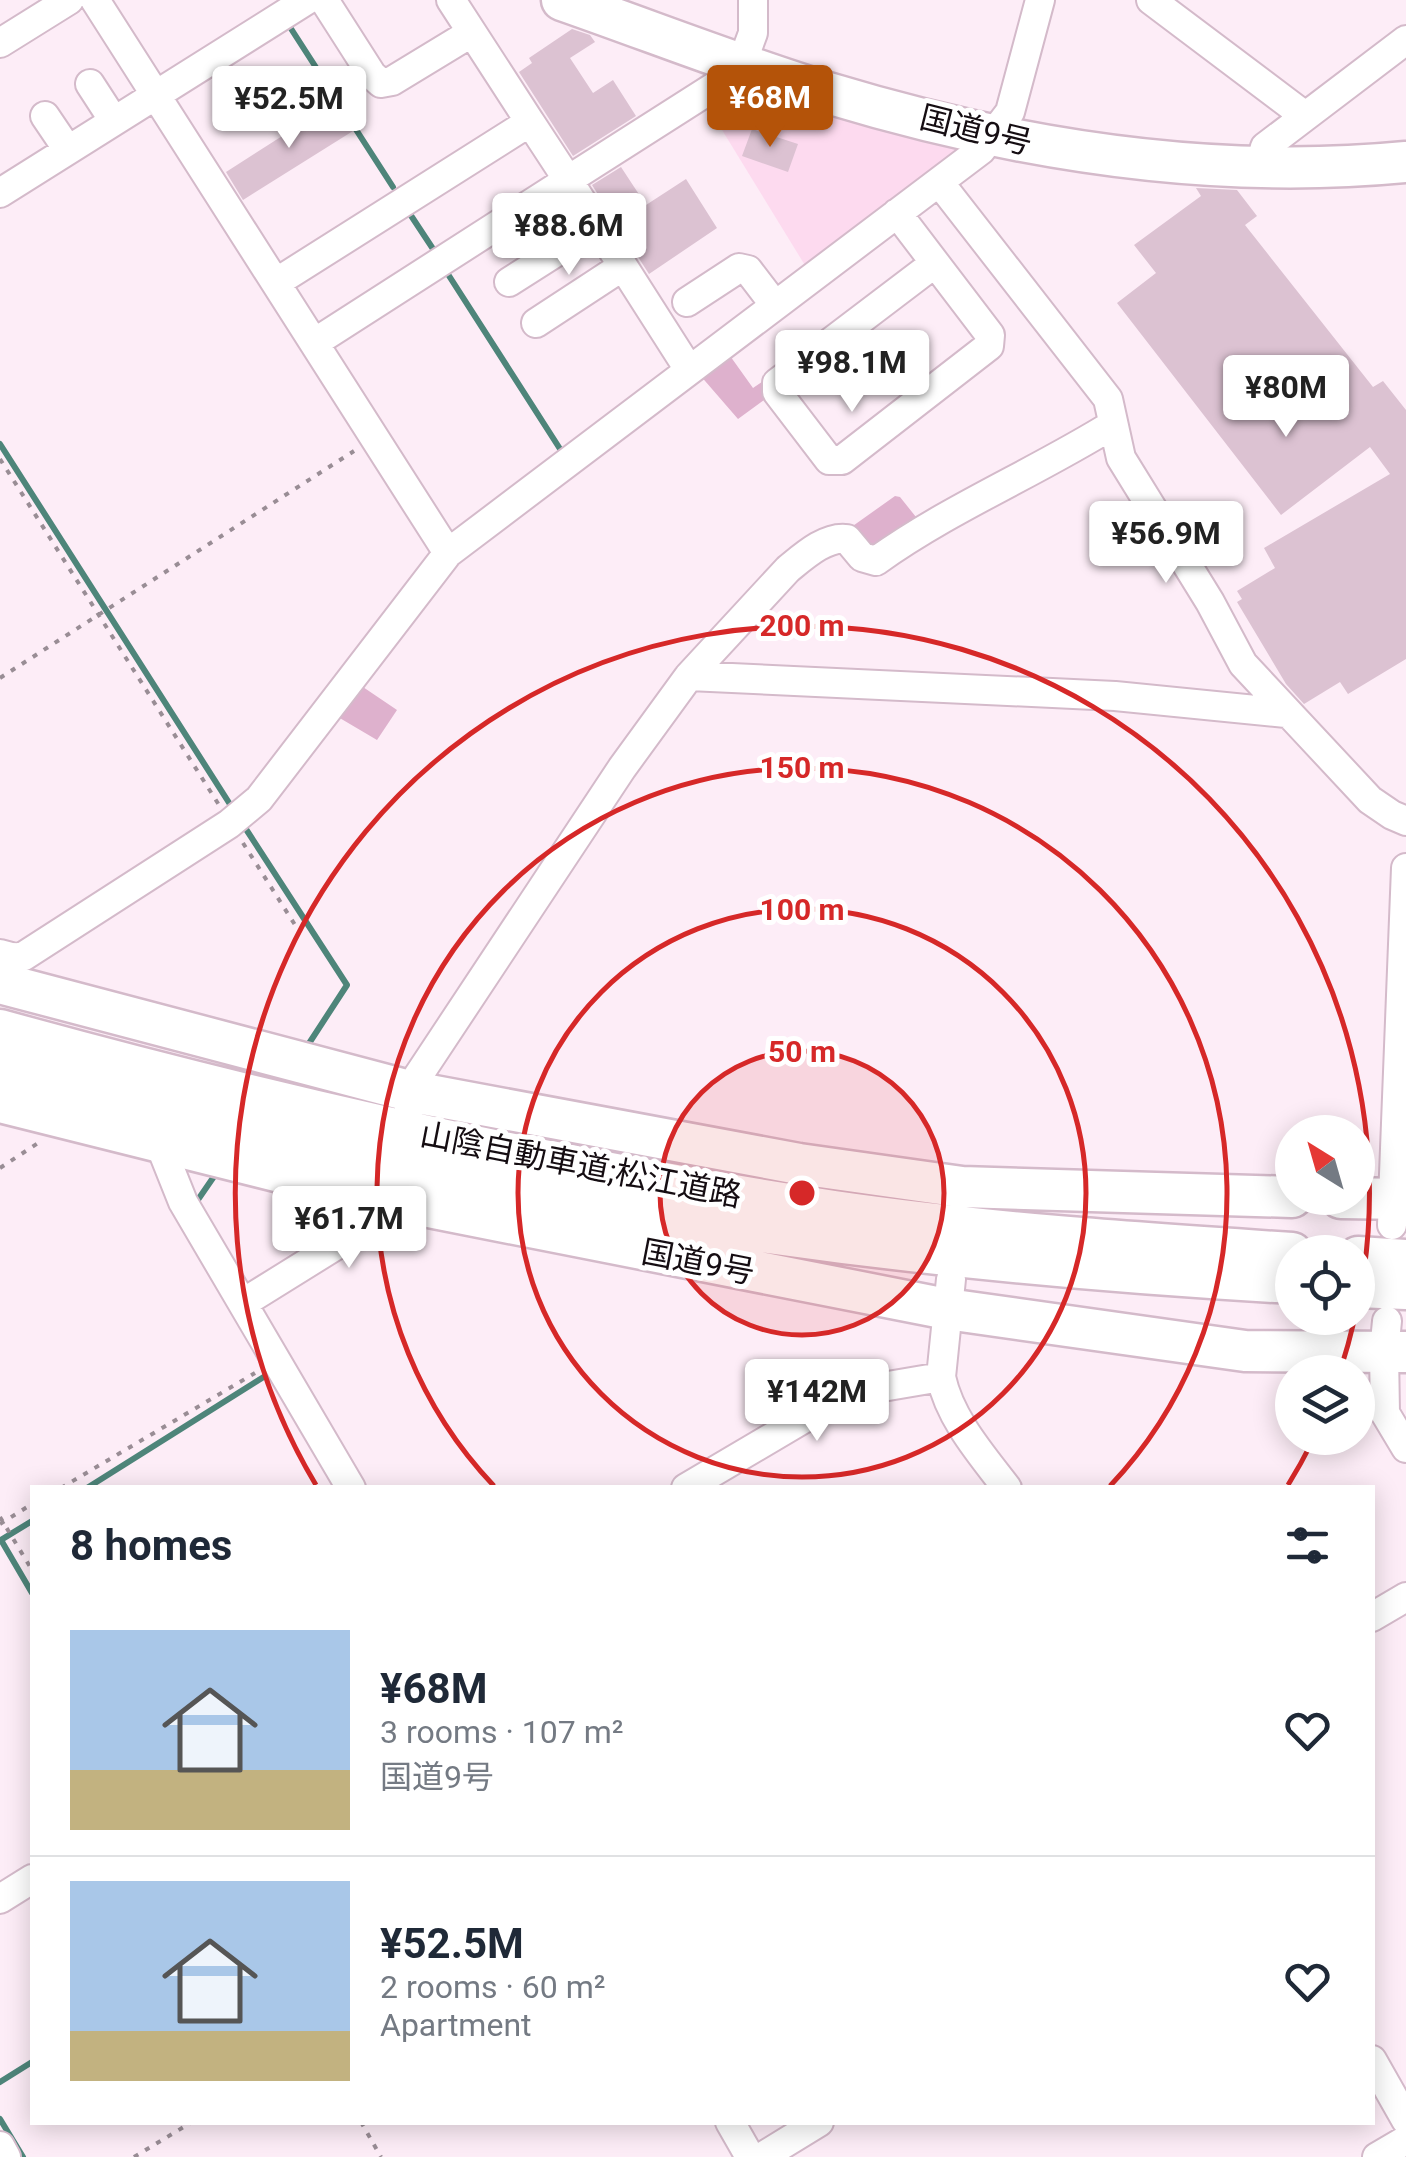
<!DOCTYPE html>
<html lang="en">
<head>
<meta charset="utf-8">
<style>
	body { margin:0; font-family:Roboto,"Noto Sans JP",sans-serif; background:#f6f6f7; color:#1f2937; height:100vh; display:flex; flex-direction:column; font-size:38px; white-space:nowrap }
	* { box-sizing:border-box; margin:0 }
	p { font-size:32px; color:#747a83 }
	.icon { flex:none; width:55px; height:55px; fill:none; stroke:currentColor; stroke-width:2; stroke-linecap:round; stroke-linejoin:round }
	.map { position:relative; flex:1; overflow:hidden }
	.panel { position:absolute; left:30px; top:1485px; width:1345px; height:640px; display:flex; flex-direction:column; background:#fff; border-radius:0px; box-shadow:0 5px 25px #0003 }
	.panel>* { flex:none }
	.needle { width:65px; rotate:323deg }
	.tools { position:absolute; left:1275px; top:1115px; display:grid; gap:20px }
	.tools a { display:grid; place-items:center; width:100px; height:100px; border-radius:50%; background:#fff; box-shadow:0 5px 25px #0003; font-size:50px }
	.price { position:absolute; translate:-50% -85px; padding:0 22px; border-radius:10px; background:#fff; color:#222; font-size:32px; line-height:65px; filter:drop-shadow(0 2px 5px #0008) }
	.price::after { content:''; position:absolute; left:50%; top:60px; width:30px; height:22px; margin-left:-15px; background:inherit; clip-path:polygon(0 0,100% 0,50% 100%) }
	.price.active { background:#b45309; color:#fff }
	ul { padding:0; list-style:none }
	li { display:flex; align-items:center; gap:30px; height:250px; padding:0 40px }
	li+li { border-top:2px solid #e0e1e3 }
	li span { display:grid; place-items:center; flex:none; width:280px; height:200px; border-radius:0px; color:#555 }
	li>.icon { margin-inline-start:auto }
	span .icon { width:120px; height:120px; fill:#fffc; stroke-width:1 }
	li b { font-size:42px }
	h2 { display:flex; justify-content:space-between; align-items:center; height:120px; padding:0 40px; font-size:42px }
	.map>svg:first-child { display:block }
</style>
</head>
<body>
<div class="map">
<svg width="1406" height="2157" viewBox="0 0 1406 2157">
	<rect width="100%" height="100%" fill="#fdedf7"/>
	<!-- built -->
	<path fill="#fddaef" d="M 749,81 L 964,146 L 806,267 L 708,107 Z"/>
	<!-- green -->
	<path fill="#deb1cd" d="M 728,353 L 753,388 L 766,379 L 768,397 L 738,419 L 699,374 Z
		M 895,496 L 900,497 L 920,522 L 876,556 L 850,528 Z
		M 360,685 L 397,710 L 377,740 L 338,717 Z"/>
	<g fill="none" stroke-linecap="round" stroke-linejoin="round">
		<!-- stream -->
		<path stroke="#4e857a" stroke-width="6" d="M 288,24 L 393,187
			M 406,208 L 437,255
			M 444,268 L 562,452
			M 0,444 L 233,809
			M 242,823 L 347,985 L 306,1048
			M 195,1204 L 215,1175
			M 87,1488 L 270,1373
			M 32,1521 L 1,1540 L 32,1593
			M 0,2082 L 32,2062
			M 0,2119 L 23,2157"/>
	</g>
	<!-- building -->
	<path fill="#dcc2d2" d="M 572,29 L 590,35 L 595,42 L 570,58 L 593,93 L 613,80 L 636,116 L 573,156 L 519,72 L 532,63 L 529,58 Z
		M 334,103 L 353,131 L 243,200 L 226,172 Z
		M 752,129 L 798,144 L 788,172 L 742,156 Z
		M 621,167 L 646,205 L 686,179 L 717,228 L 649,274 L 592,185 Z
		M 1196,188 L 1237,190 L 1257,216 L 1245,225 L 1373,387 L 1383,381 L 1406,410 L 1406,659 L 1348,694 L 1340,682 L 1304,704 L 1286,684 L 1237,602 L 1242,599 L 1237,591 L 1275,568 L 1264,548 L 1390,474 L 1370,447 L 1281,515 L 1117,303 L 1156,273 L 1134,245 L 1201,196 Z"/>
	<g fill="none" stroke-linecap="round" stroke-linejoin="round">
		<defs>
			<path id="minor" d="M 95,0 L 448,553
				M 324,0 L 372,75 L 381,83 L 392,81 L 471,33
				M 1151,0 L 1305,116
				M 0,43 L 69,0
				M 90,84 L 114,121
				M 45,116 L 68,150
				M 530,122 L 568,180 L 739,71 L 753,33 L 753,0
				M 1259,169 L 1265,147 L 1406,40
				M 939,182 L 1108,399 L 1121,458 L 1210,602 L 1243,664 L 1370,800 L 1392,815 L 1406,821
				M 0,193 L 307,0
				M 897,213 L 990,335 L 989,346 L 842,460 L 829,460 L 777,392 L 777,383 L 935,263
				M 277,282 L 530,122 L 451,0
				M 509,282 L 597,226
				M 687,302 L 739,268 L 748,270 L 774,304
				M 536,323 L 623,266
				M 314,343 L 568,180 L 688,368
				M 689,676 L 1115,696 L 1286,713
				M 0,954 L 15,958 L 24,956 L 229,824 L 259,799 L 448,553 L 981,150 L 1010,112 L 1040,0
				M 409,1109 L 418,1076 L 622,768 L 689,676 L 788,569 C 804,556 826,536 847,539 L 862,557 L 876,561 C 950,508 1035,473 1112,425
				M 159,1142 L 183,1202 L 351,1488
				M 1392,1225 L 1406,868
				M 951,1279 L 941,1377 C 950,1419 981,1454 1007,1488
				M 243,1303 L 367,1226 L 379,1216 L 391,1187
				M 1387,1321 L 1384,1352 L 1385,1413 L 1406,1448
				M 686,1488 L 847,1393 L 941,1377
				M 1372,1617 L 1406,1597
				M 0,1899 L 32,1879
				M 1372,2060 L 1406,2120
				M 730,2122 L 750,2157
				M 0,2146 L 6,2157
				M 762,2157 L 819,2122
				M 1377,2157 L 1406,2140"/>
			<path id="highway" d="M 562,0 C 651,31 739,66 828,93 C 1016,150 1210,181 1406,162
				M 0,983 L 413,1092 L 799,1164 L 962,1187 L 1292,1197
				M 0,1030 C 275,1106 552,1169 834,1211 C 986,1233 1139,1243 1292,1253
				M 0,1062 C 138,1101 277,1139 417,1170 C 704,1233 999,1267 1292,1283
				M 0,1102 L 388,1199 L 947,1309 L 1245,1351 L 1406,1352
				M 1341,1198 L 1406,1199
				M 1358,1257 L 1406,1260
				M 1358,1287 L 1406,1289"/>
		</defs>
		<!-- minor casing -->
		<use href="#minor" stroke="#d4baca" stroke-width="32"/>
		<!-- highway casing -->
		<use href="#highway" stroke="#d4baca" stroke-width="45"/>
		<!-- path -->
		<path stroke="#998d95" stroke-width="4" stroke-dasharray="5 8" stroke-linecap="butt" d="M 0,459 L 219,805
			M 0,678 L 354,451
			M 243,843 L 297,928
			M 0,1168 L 38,1143
			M 61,1488 L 255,1373
			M 0,1517 L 32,1570
			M 0,1524 L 32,1504
			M 361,2122 L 381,2157
			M 134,2157 L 192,2122"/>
		<!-- minor -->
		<use href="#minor" stroke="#fff" stroke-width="28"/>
		<!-- highway -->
		<use href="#highway" stroke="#fff" stroke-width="40"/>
	</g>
	<!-- distance rings -->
	<circle cx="802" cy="1193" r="142" fill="#d62828" fill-opacity=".12"/>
	<g fill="none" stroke="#d62828" stroke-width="5">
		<circle cx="802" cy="1193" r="142"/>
		<circle cx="802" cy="1193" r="284"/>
		<path d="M494 1486A425 425 0 1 1 1110 1486"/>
		<path d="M1354 1321A567 567 0 0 1 1341 1368M1312 1442A567 567 0 0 1 1288 1485M316 1485A567 567 0 1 1 1358 1306"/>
	</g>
	<g text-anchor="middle" stroke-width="10" stroke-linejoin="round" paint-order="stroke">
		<!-- street labels -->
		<g font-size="32" fill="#150d12" stroke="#fff">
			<text transform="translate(976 130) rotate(14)" y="11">国道9号</text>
			<text transform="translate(581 1165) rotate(11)" y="11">山陰自動車道;松江道路</text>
			<text transform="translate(698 1262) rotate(11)" y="11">国道9号</text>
		</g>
	</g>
	<circle cx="802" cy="1193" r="15" fill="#d62828" stroke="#fff" stroke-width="5"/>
	<g font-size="30" text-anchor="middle" font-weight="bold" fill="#d62828" stroke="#fff" stroke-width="10" stroke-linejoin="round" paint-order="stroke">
		<text x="802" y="636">200 m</text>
		<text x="802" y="778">150 m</text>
		<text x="802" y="920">100 m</text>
		<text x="802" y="1062">50 m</text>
	</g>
</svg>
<div class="tools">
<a><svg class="needle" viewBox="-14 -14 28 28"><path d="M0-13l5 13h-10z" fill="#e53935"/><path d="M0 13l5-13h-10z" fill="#747a83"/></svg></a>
<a><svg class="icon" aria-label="locate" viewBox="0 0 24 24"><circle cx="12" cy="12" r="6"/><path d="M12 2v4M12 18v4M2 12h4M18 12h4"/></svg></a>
<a><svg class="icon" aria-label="layers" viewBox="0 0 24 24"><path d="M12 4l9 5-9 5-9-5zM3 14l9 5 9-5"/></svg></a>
</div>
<b class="price active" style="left:770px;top:150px">¥68M</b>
<b class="price" style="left:289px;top:151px">¥52.5M</b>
<b class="price" style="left:569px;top:278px">¥88.6M</b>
<b class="price" style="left:852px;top:415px">¥98.1M</b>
<b class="price" style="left:1286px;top:440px">¥80M</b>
<b class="price" style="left:1166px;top:586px">¥56.9M</b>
<b class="price" style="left:349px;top:1271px">¥61.7M</b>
<b class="price" style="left:817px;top:1444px">¥142M</b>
<section class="panel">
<h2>8 homes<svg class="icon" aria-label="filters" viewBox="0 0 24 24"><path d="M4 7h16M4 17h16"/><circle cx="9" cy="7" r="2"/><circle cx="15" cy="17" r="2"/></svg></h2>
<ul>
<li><span style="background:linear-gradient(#a9c7e8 70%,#c2b280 0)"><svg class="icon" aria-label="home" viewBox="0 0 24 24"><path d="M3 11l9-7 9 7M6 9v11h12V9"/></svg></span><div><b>¥68M</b><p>3 rooms · 107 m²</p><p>国道9号</p></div><svg class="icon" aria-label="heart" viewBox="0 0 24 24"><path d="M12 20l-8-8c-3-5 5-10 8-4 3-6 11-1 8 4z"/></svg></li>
<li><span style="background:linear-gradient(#a9c7e8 75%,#c2b280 0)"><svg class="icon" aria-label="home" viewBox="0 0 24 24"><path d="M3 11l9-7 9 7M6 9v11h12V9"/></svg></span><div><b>¥52.5M</b><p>2 rooms · 60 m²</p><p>Apartment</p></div><svg class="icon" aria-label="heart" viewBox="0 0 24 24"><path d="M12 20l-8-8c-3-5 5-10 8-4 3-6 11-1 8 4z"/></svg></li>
</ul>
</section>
</div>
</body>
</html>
